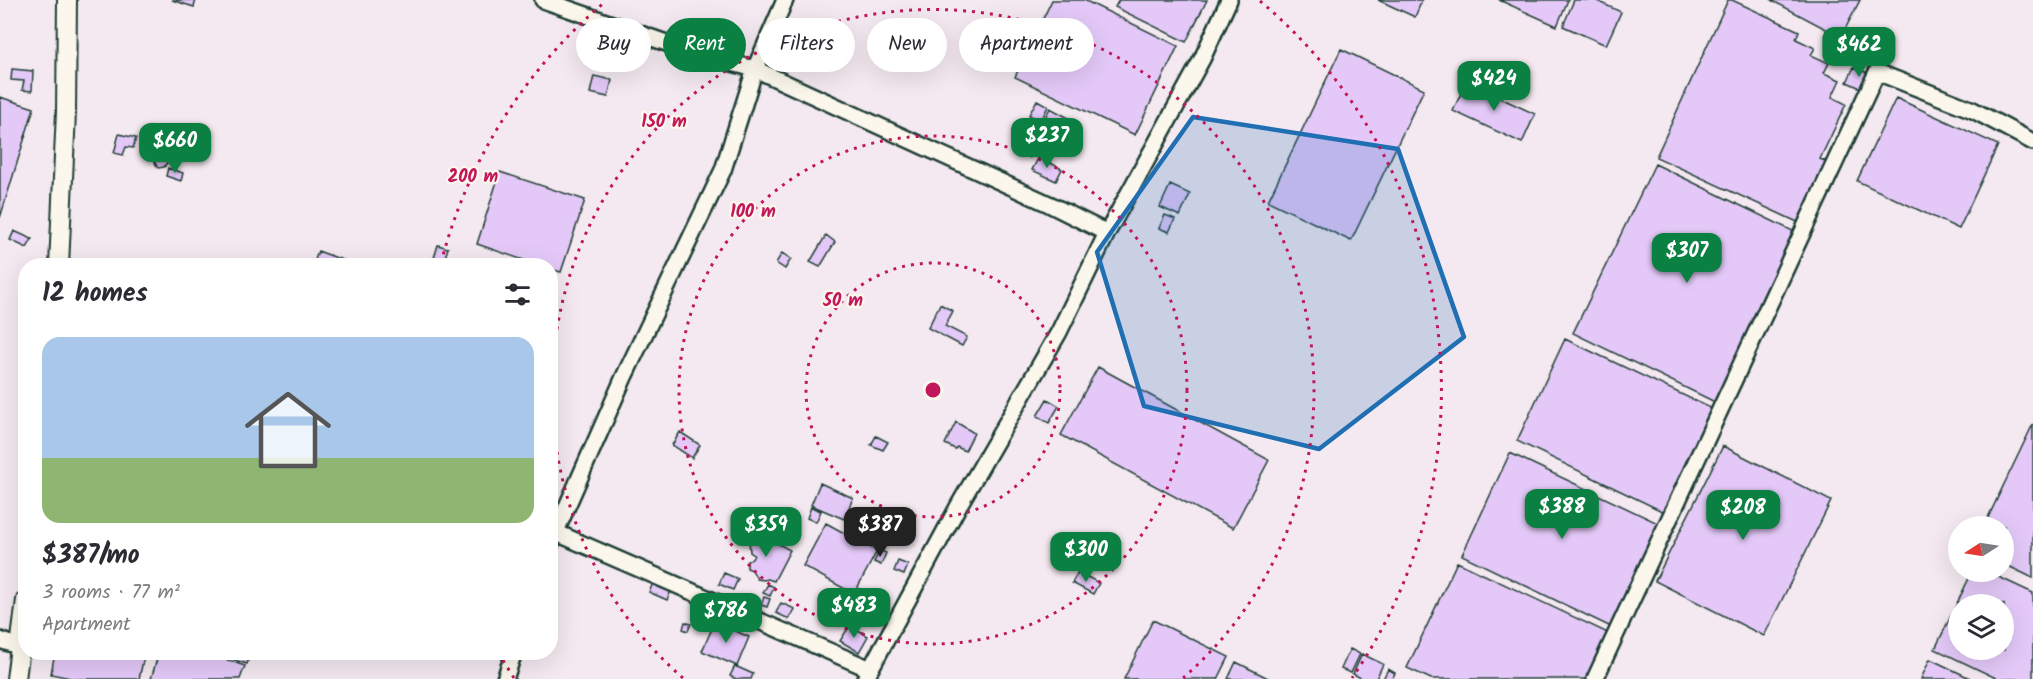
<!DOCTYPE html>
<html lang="en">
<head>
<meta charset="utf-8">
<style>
	body { margin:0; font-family:Kalam,sans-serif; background:#f2f2f3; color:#2b2b33; height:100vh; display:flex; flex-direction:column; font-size:22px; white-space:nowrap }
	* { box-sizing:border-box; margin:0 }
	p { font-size:20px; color:#7c7c81 }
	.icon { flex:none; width:33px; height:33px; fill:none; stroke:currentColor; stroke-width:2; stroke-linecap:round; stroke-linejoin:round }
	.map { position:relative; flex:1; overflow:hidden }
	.sheet { position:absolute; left:18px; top:258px; width:540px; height:402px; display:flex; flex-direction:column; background:#fff; border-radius:24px; box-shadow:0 6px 24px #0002 }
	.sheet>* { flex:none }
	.hud { position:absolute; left:576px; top:18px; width:570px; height:54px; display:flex; gap:12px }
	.needle { width:39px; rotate:258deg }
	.controls { position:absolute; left:1948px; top:516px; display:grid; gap:12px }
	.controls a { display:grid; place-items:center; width:66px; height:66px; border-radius:50%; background:#fff; box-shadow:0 6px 24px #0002; font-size:30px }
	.price { position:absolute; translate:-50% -51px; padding:0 14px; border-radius:12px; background:#0b8043; color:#fff; font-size:20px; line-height:39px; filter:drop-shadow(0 2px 3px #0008) }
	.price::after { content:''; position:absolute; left:50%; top:36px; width:18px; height:14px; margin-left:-9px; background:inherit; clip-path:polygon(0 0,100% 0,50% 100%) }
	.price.selected { background:#222; color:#fff }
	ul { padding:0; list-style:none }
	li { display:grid; align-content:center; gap:12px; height:318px; padding:0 24px }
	li span { display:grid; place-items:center; height:186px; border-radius:18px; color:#555 }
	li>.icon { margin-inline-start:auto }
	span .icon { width:108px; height:108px; fill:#fffc; stroke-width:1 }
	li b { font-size:26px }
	h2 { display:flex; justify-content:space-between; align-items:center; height:72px; padding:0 24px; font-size:26px }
	.tag { padding:0 21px; border-radius:27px; background:#fff; box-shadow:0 6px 24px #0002; font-size:21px; line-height:54px }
	.tag.selected { background:#0b8043; color:#fff }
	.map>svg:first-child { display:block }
</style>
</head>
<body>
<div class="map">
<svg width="2033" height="679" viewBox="0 0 2033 679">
	<rect width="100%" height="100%" fill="#f4e9f0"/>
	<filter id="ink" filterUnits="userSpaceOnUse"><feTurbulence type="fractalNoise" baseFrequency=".0167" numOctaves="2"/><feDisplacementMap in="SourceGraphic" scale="12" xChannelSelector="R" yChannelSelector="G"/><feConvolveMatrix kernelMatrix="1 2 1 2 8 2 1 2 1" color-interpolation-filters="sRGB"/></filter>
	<g filter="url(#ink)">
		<!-- building -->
		<path fill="#e4c9f8" stroke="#1f3d34" stroke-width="1.5" fill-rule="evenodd" d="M 172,0 L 196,0 L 194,7 Z
			M 1052,0 L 1084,0 L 1178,46 L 1135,135 L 1015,77 Z
			M 1119,0 L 1207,0 L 1186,42 L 1115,7 Z
			M 1378,0 L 1422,0 L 1415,17 Z
			M 1499,0 L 1568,0 L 1557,26 Z
			M 1574,0 L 1595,0 L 1621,12 L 1606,45 L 1563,26 Z
			M 1728,0 L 1732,0 L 1799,31 L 1796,39 L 1815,48 L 1811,55 L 1829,63 L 1824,73 L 1840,80 L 1832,97 L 1846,104 L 1820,159 L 1832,164 L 1804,225 L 1656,157 Z
			M 1771,0 L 1860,0 L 1841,37 Z
			M 1341,49 L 1424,89 L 1351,241 L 1268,201 Z
			M 1854,67 L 1872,75 L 1865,90 L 1847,82 Z
			M 12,69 L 33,71 L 32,91 L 22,90 L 24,81 L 11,80 Z
			M 594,76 L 612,80 L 608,97 L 590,93 Z
			M 1466,82 L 1535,114 L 1522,143 L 1453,111 Z
			M 0,97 L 34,108 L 0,218 Z
			M 1896,98 L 1998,145 L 1959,229 L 1857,181 Z
			M 1037,100 L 1048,106 L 1041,121 L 1029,115 Z
			M 1050,108 L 1069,118 L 1065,127 L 1056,123 L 1054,128 L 1043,122 Z
			M 149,127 L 185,139 L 177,164 L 168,161 L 164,167 L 158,168 L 154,161 L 155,157 L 141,152 Z
			M 119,134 L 136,138 L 133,148 L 126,147 L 123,155 L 114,153 Z
			M 1039,157 L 1062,169 L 1056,181 L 1032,170 Z
			M 1655,164 L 1801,235 L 1719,404 L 1573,333 Z
			M 168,168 L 183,173 L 181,181 L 166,176 Z
			M 500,172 L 585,200 L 561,272 L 550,269 L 550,266 L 541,266 L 477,244 Z
			M 1170,185 L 1190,194 L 1180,216 L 1160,207 Z
			M 1165,215 L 1175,219 L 1169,232 L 1159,228 Z
			M 14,231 L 32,239 L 27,248 L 10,240 Z
			M 826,235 L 835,242 L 820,267 L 810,262 Z
			M 438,245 L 448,248 L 443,264 L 433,261 Z
			M 318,251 L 359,266 L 313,266 Z
			M 782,253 L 791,259 L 785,269 L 776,263 Z
			M 940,304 L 953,311 L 945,326 L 967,337 L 962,346 L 928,328 Z
			M 1565,339 L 1717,411 L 1668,514 L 1517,441 Z
			M 1098,367 L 1269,460 L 1233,528 L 1061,435 Z
			M 1047,399 L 1059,406 L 1049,423 L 1037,416 Z
			M 956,422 L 974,433 L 965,451 L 957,447 L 955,449 L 945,444 Z
			M 2033,424 L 2033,578 L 2004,564 L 2004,526 L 1984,526 Z
			M 680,432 L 700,445 L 692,458 L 672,445 Z
			M 876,436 L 888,442 L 883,450 L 871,445 Z
			M 1723,446 L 1831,501 L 1764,636 L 1655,581 Z
			M 1510,453 L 1662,525 L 1613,628 L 1462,555 Z
			M 820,483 L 853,498 L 844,519 L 811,505 Z
			M 811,507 L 821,511 L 816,522 L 807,518 Z
			M 826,523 L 877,551 L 854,594 L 803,566 Z
			M 759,534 L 790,550 L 774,581 L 768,579 L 764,580 L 757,579 L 752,570 L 747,568 L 747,561 L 752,559 L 754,555 L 750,552 L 749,541 Z
			M 880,550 L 886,553 L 881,565 L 874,562 Z
			M 898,561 L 908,565 L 904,575 L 894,571 Z
			M 1457,562 L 1608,633 L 1586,679 L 1431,679 L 1407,668 Z
			M 1078,572 L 1099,583 L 1093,594 L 1072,583 Z
			M 1972,572 L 1988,572 L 2033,593 L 2033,679 L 1998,679 L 1935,649 ZM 1959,604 L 2004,604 L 2004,650 L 1959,650 Z
			M 724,573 L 738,579 L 733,590 L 719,584 Z
			M 654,581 L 672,589 L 667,600 L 649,592 Z
			M 768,584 L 774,587 L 770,596 L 763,593 Z
			M 764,597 L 770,599 L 767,607 L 761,605 Z
			M 705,598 L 715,602 L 706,623 L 696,618 Z
			M 781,603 L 795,609 L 789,619 L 776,613 Z
			M 1153,620 L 1229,657 L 1218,679 L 1124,679 Z
			M 685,622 L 691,624 L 688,631 L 683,629 Z
			M 715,622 L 749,637 L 737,666 L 702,651 Z
			M 850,625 L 868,636 L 859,652 L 840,641 Z
			M 1350,649 L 1360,654 L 1351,673 L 1341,669 Z
			M 55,652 L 145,652 L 139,679 L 75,679 L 51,674 Z
			M 159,652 L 204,652 L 245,666 L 240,679 L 151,679 Z
			M 210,652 L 251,652 L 247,664 Z
			M 1362,654 L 1383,664 L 1376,679 L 1363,679 L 1353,674 Z
			M 1930,659 L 1972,679 L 1921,679 Z
			M 1236,662 L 1270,679 L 1228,679 Z
			M 735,666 L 753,674 L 751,679 L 736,679 L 730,676 Z
			M 1388,669 L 1395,673 L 1392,679 L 1383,679 Z"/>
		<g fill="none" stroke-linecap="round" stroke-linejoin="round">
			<defs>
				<path id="minor" d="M 543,0 L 698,54 L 755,69 L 1049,204 L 1107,233
					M 550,530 L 870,669
					M 550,545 L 624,377 L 723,170 L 755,69 L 785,0
					M 0,640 L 20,647
					M 505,679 L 514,652
					M 865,679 L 959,505 L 1059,332 L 1107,233 L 1202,59 L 1229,0
					M 1595,679 L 1877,72 L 1973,110 L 2033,142"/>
				<path id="tertiary" d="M 59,266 L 66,112 L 67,0
					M 16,679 L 26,600"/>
			</defs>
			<!-- minor casing -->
			<use href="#minor" stroke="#1f3d34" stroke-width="20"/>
			<!-- tertiary casing -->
			<use href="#tertiary" stroke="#1f3d34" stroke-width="22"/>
			<!-- minor -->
			<use href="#minor" stroke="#fbf7ec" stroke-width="15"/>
			<!-- tertiary -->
			<use href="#tertiary" stroke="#fbf7ec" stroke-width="18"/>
		</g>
	</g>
	<!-- marked area -->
	<path fill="#1f6fb2" fill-opacity="0.2" stroke="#1f6fb2" stroke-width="4.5" stroke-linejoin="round" d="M 1193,117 L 1398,149 L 1464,337 L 1319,449 L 1144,406 L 1097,252 Z"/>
	<!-- distance rings -->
	<g fill="none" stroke="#c2185b" stroke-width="3" stroke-dasharray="3 6">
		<circle cx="933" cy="390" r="127"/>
		<circle cx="933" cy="390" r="254"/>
		<path d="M683 678A381 381 0 1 1 1183 678"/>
		<path d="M514 678A508 508 0 0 1 500 655M441 263A508 508 0 0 1 606 1M1260 1A508 508 0 0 1 1352 678"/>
	</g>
	<circle cx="933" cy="390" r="9" fill="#c2185b" stroke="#fbf7ec" stroke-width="3"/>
	<g font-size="18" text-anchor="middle" font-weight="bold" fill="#c2185b" stroke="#fbf7ec" stroke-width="4.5" stroke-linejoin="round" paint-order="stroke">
		<text x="664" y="127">150 m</text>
		<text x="473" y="182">200 m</text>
		<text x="753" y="217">100 m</text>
		<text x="843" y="306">50 m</text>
	</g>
</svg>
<div class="controls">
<a><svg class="needle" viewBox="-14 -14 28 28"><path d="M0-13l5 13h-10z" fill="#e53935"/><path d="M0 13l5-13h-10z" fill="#7c7c81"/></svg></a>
<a><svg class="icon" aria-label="layers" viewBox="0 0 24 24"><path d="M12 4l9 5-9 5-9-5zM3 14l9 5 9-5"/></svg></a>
</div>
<b class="price" style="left:1859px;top:78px">$462</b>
<b class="price" style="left:1494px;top:112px">$424</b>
<b class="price" style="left:1047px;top:169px">$237</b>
<b class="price" style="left:175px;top:174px">$660</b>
<b class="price" style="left:1687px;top:284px">$307</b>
<b class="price" style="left:1562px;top:540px">$388</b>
<b class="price" style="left:1743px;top:541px">$208</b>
<b class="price" style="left:766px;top:558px">$359</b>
<b class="price selected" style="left:880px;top:558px">$387</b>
<b class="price" style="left:1086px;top:583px">$300</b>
<b class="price" style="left:854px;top:639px">$483</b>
<b class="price" style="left:726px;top:644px">$786</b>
<div class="hud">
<a class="tag">Buy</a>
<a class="tag selected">Rent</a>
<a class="tag">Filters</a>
<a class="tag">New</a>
<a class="tag">Apartment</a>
</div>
<section class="sheet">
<h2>12 homes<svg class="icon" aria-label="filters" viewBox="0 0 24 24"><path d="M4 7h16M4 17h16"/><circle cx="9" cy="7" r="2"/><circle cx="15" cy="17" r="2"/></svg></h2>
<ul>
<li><span style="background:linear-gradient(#a9c7e8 65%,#8fb573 0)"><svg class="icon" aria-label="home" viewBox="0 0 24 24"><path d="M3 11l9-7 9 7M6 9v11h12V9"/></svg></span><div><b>$387/mo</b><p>3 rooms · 77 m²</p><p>Apartment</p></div></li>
</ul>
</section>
</div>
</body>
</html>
